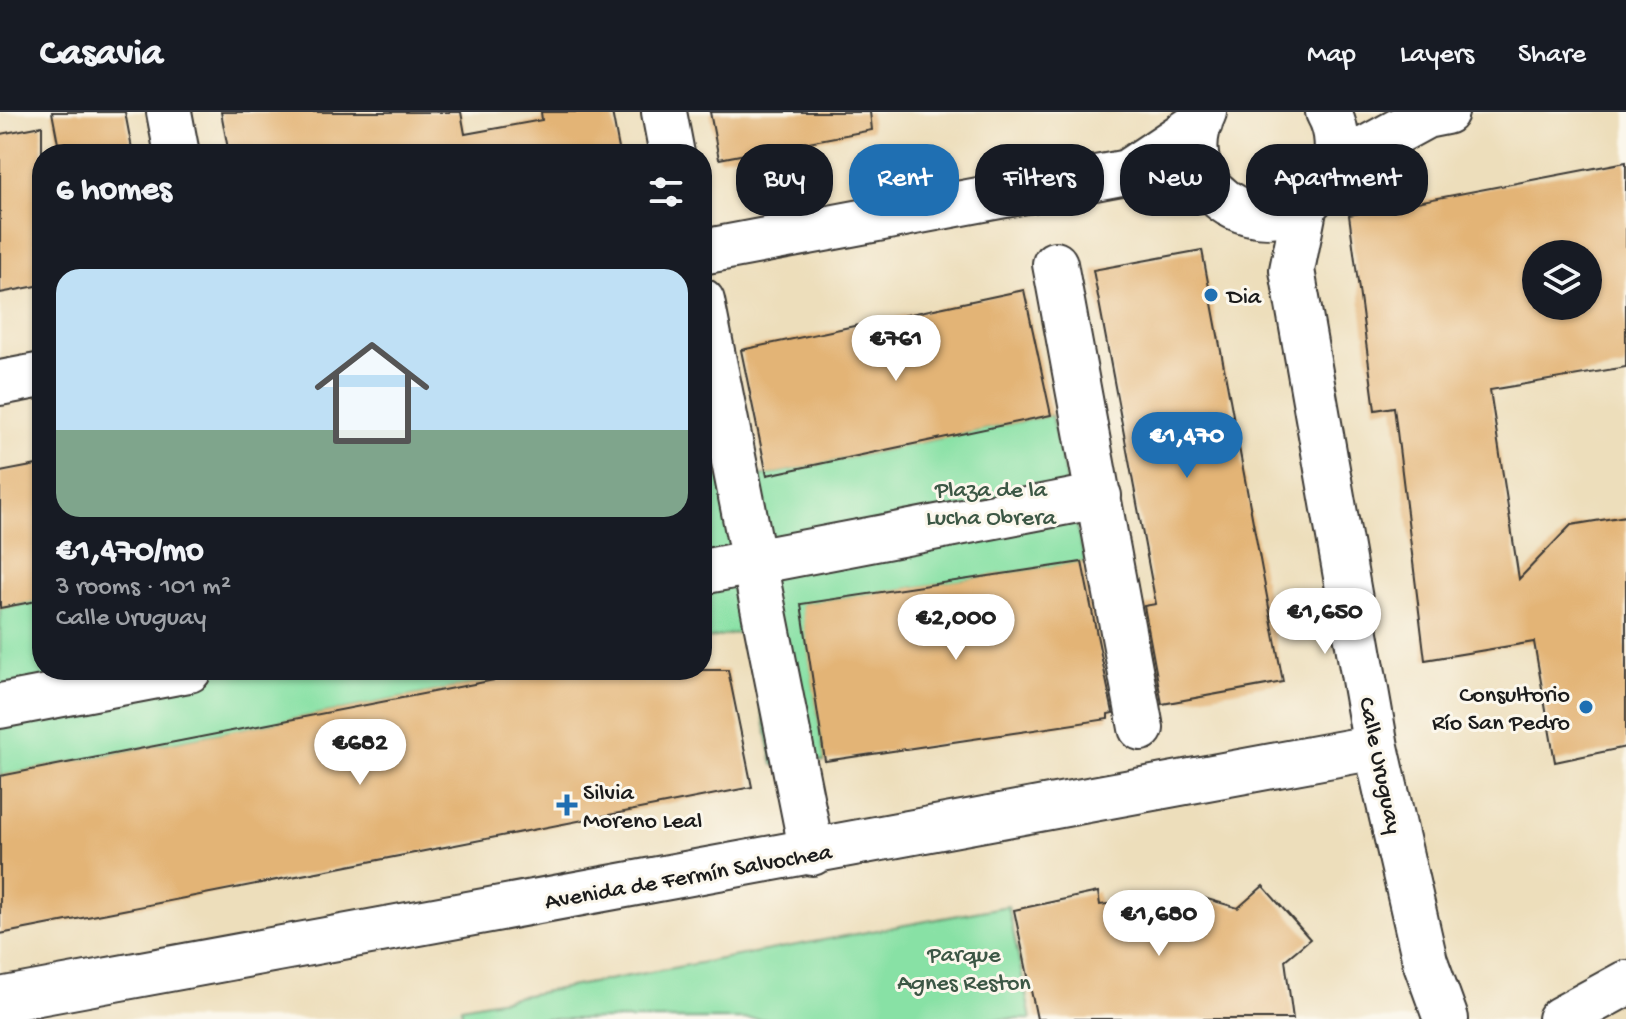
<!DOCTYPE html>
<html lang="en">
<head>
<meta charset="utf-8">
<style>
	body { margin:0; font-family:"Gochi Hand",sans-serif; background:#20242c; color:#f1f3f6; height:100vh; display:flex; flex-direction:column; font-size:30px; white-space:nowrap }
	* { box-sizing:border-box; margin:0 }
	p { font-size:26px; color:#9ea1a6 }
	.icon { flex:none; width:44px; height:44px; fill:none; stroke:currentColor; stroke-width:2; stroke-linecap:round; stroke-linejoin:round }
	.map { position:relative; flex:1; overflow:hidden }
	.details { position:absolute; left:32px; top:32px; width:680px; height:536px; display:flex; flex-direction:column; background:#171b24; border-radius:32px; box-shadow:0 2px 6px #0004 }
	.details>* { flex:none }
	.guide { position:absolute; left:736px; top:32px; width:760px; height:72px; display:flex; gap:16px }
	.fabs { position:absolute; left:1522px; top:128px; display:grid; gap:16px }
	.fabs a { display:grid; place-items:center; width:80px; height:80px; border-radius:50%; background:#171b24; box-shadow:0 2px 6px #0004; font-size:40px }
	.price { position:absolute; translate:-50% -68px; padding:0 18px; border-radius:28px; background:#fff; color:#222; font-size:26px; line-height:52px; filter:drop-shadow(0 2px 4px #0008) }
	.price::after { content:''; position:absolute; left:50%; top:48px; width:24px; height:18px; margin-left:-12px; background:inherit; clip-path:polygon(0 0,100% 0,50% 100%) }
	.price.current { background:#1f6fb2; color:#fff }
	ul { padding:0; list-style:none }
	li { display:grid; align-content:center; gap:16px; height:424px; padding:0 24px }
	li span { display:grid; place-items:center; height:248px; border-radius:24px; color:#555 }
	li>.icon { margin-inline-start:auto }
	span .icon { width:144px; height:144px; fill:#fffc; stroke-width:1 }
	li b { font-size:34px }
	h2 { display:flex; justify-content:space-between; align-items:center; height:96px; padding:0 24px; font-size:34px }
	.pill { padding:0 28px; border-radius:32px; background:#171b24; box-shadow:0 2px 6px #0004; font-size:28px; line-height:72px }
	.pill.current { background:#1f6fb2; color:#fff }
	header { display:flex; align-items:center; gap:48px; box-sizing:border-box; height:112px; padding:0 40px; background:#171b24; border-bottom:2px solid #363941 }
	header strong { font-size:38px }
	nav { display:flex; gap:44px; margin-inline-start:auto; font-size:28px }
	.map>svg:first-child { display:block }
</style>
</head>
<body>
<header>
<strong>Casavia</strong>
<nav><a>Map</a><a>Layers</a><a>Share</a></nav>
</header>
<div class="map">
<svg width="1626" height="907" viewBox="0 0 1626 907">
	<rect width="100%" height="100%" fill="#fbf7ec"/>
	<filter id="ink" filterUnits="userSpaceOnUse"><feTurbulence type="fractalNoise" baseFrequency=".0125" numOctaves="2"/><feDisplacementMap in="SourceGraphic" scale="16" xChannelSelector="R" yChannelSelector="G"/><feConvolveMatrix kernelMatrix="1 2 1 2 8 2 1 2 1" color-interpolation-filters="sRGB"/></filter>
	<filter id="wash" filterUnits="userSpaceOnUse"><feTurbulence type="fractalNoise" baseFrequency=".006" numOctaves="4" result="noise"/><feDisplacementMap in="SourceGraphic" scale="32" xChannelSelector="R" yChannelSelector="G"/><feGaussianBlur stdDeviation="1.8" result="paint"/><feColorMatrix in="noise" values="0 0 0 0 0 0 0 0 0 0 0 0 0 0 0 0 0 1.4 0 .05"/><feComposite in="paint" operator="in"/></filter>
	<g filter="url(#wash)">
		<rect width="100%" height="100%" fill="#eddebb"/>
		<!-- built -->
		<path fill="#dbdebd" d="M 461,895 L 463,907 L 388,907 Z"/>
		<!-- green -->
		<path fill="#88e1a5" stroke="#527e60" stroke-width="2" d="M 1051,303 L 1085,450 L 802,492 L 825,649 L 773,653 L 746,519 L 702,528 L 702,366 L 767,363 Z
			M 42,488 L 42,558 L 546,558 L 0,664 L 0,496 Z
			M 1008,794 L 1031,907 L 463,907 L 461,895 Z"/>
		<g id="blocks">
			<!-- building -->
			<path fill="#e3b476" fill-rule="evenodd" d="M 52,0 L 125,0 L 133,42 L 60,42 Z
				M 221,0 L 461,0 L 465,22 L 542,8 L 541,0 L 612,0 L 620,42 L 229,42 Z
				M 710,0 L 870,0 L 872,18 L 719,47 Z
				M 42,14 L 42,173 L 0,181 L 0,22 Z
				M 1626,50 L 1626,255 L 1490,278 L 1519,467 L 1571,413 L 1626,404 L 1626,635 L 1555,650 L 1534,530 L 1425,548 L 1394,295 L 1375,298 L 1349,103 ZM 1536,142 L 1588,142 L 1588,194 L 1536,194 Z
				M 1202,138 L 1283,570 L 1162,592 L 1144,494 L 1156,492 L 1093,158 Z
				M 1024,178 L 1051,303 L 767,363 L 741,238 Z
				M 42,352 L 42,488 L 0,496 L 0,360 Z
				M 1082,450 L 1113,601 L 1108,602 L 1108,607 L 825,649 L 801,492 Z
				M 546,558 L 728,558 L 752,675 L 0,822 L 0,664 Z
				M 1263,774 L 1310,827 L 1285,848 L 1293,907 L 1037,907 L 1014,798 L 1098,780 L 1100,793 L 1190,782 L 1238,796 Z"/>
		</g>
	</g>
	<g filter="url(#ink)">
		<use href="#blocks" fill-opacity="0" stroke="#3b3934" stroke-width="2"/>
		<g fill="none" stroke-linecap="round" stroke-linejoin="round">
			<defs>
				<path id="minor" d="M 169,0 L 177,42
					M 664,0 L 672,42
					M 1204,0 C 1162,86 1286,148 1331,60 C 1340,42 1338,17 1328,0
					M 1334,54 L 1426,4 L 1446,0
					M 1305,93 L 1292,158 L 1376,635 L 1425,849 L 1446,907
					M 702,140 L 1127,60 L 1200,11
					M 1055,152 L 1141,616
					M 702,189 L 812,741
					M 0,271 L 42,263
					M 702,460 L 1099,384
					M 0,594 L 189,558
					M 0,888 L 1376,635
					M 1560,907 L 1626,871"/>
			</defs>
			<!-- minor casing -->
			<use href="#minor" stroke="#3b3934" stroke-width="48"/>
			<!-- minor -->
			<use href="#minor" stroke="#fff" stroke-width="44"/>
		</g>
	</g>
	<!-- markers -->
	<g fill="#1f6fb2" stroke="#fbf7ec" stroke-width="3">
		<circle cx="1211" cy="183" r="8"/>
		<circle cx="1586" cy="595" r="8"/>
		<path d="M563 681h8v8h8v8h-8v8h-8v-8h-8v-8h8z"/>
	</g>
	<g text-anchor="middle" stroke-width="6" stroke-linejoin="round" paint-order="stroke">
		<!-- poi labels -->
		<g font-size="24" fill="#1c1c1c" stroke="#fbf7ec" text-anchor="start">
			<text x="1227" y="191">Dia</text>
			<text x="1570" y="589" text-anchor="end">Consultorio<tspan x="1570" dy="28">Río San Pedro</tspan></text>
			<text x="583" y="687">Silvia<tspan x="583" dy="28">Moreno Leal</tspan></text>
		</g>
		<!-- park labels -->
		<g font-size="24" fill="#3c5745" stroke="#fbf7ec">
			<text x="991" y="384">Plaza de la<tspan x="991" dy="28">Lucha Obrera</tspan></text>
			<text x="964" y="849">Parque<tspan x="964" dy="28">Agnes Reston</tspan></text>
		</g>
		<!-- street labels -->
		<g font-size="24" fill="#1c1c1c" stroke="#fbf7ec">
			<text transform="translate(1382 653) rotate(78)" y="8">Calle Uruguay</text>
			<text transform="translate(688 763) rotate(-10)" y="8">Avenida de Fermín Salvochea</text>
		</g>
	</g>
</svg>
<div class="fabs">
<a><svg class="icon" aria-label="layers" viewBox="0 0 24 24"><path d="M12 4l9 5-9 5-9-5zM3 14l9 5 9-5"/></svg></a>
</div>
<b class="price" style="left:896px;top:271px">€761</b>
<b class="price current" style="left:1187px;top:368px">€1,470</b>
<b class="price" style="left:1325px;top:544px">€1,650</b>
<b class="price" style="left:956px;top:550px">€2,000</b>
<b class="price" style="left:360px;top:675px">€682</b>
<b class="price" style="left:1159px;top:846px">€1,680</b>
<div class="guide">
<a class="pill">Buy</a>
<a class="pill current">Rent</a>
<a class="pill">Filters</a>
<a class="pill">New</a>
<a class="pill">Apartment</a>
</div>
<section class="details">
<h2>6 homes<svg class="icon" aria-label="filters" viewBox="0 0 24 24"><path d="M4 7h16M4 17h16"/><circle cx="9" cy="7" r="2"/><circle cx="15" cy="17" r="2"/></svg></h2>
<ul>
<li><span style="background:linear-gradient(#bfe0f5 65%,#7fa58c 0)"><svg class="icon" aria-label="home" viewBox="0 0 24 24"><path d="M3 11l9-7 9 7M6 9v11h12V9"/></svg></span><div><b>€1,470/mo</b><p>3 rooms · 101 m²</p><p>Calle Uruguay</p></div></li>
</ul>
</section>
</div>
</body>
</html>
